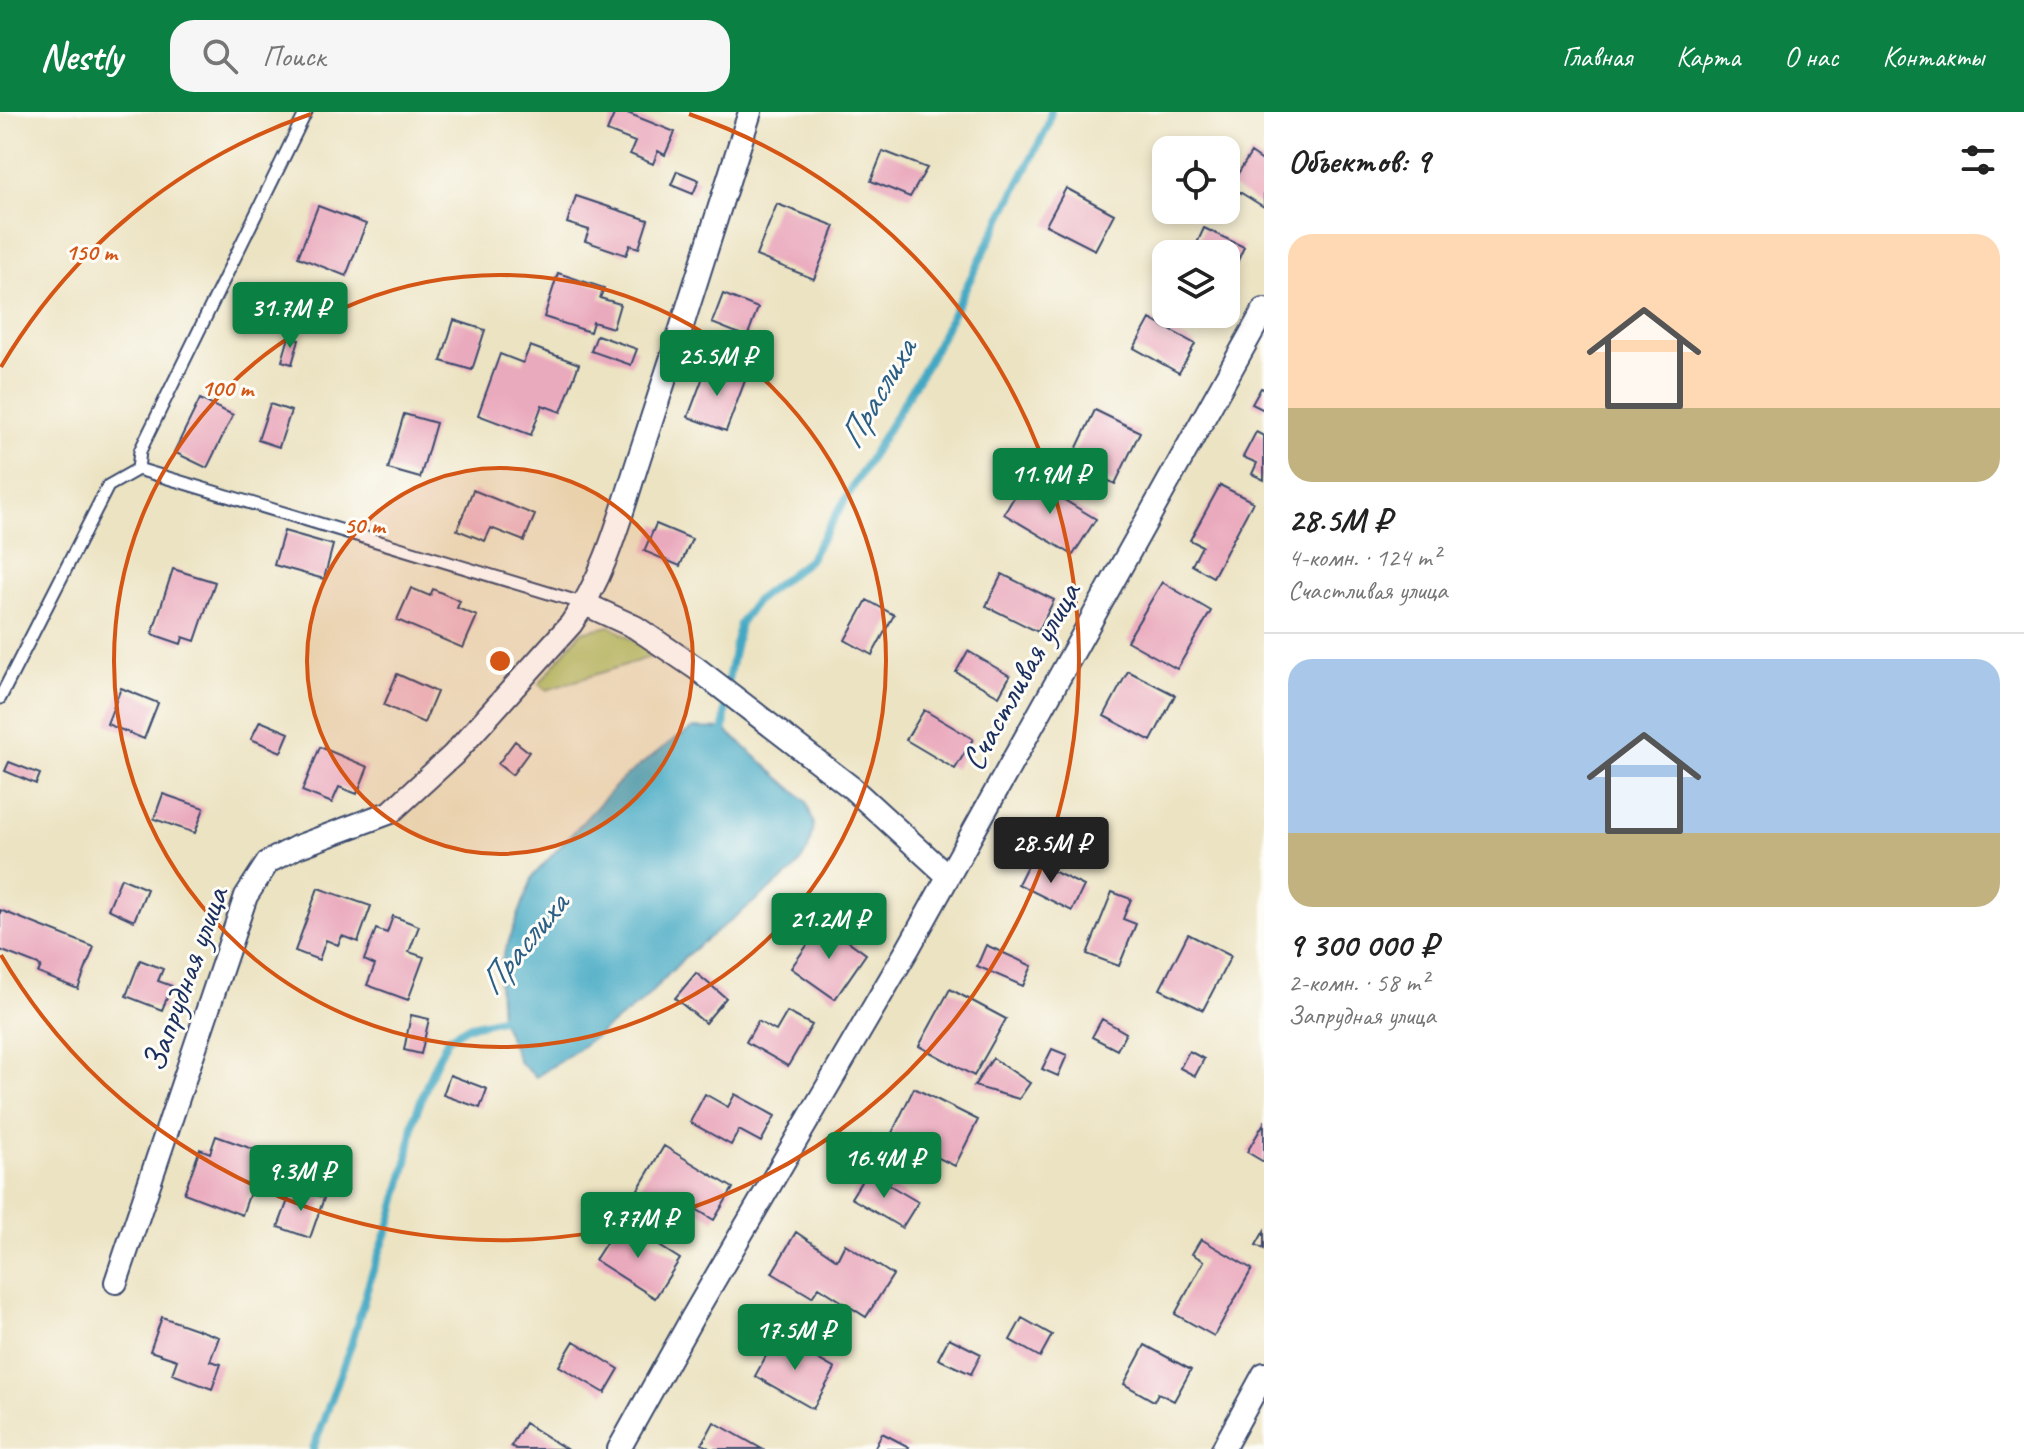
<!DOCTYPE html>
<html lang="ru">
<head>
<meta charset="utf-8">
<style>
	body { margin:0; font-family:Caveat,sans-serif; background:#f6f6f6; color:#222; height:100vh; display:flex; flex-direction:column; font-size:30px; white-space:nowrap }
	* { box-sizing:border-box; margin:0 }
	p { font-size:26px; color:#767676 }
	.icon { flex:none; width:44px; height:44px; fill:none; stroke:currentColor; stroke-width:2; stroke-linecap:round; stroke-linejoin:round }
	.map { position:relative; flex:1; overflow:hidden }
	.side { display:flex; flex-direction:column; background:#fff; width:760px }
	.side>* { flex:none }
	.fabs { position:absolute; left:1152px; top:24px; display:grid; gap:16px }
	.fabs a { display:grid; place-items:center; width:88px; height:88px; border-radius:16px; background:#fff; box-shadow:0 4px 12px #0003; font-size:40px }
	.price { position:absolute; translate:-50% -68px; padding:0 18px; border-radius:8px; background:#0b8043; color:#fff; font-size:26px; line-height:52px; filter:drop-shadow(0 2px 4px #0008) }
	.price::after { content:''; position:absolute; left:50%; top:48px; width:24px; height:18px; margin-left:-12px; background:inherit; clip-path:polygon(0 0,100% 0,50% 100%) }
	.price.current { background:#222; color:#fff }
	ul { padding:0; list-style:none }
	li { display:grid; align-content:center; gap:16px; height:424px; padding:0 24px }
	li+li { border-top:2px solid #e0e0e0 }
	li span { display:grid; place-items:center; height:248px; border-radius:24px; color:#555 }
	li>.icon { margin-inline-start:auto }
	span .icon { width:144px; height:144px; fill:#fffc; stroke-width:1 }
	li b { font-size:34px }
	h2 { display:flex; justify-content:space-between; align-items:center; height:96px; padding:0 24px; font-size:34px }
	header { display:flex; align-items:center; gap:48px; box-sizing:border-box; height:112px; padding:0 40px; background:#0b8043; color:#fff }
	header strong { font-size:38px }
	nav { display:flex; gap:44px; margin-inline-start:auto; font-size:28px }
	.search { width:560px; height:72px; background:#f6f6f6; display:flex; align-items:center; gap:20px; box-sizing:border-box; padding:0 28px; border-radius:24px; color:#767676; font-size:30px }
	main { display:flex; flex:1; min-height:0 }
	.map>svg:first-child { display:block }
</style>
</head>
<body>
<header>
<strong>Nestly</strong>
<div class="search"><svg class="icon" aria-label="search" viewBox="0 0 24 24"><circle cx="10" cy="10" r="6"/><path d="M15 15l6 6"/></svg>Поиск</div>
<nav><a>Главная</a><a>Карта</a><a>О нас</a><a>Контакты</a></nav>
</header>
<main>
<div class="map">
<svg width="1264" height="1337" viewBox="0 0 1264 1337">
	<rect width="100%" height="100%" fill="#fdfcf7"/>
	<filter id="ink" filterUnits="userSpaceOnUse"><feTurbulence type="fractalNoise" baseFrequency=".0125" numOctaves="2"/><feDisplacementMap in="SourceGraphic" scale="16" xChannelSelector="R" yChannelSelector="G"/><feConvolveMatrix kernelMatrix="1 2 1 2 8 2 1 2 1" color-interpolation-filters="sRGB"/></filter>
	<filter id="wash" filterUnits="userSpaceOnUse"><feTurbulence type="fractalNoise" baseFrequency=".006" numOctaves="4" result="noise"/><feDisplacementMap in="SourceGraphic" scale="32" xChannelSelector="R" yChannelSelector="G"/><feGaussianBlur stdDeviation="1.8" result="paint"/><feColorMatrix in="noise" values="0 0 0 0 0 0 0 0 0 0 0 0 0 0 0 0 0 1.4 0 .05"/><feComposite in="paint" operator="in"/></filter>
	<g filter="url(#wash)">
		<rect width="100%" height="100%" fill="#ece3c2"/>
		<!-- green -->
		<path fill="#acc064" stroke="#647861" stroke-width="2" d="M 610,514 L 657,543 L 547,578 L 539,572 L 581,520 Z"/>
		<!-- water -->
		<path fill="#43a8c3" stroke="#2f6c90" stroke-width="2" d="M 694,616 L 724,617 L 806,689 L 814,712 L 808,738 L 794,758 L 687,843 L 642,890 L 577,938 L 536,965 L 519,950 L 501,907 L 498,858 L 533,764 L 622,667 L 673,628 Z"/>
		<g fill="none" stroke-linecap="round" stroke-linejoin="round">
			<!-- stream -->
			<path stroke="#43a8c3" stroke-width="8" d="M 728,568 L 740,511 L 757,488 L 809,448 L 927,252 L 1047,16 L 1051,0
				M 719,623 L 724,617 L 726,589
				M 313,1337 L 351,1233 L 371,1164 L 391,1109 L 407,1050 L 414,1007 L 432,959 L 448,926 L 467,915 L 501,907 L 506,900"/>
		</g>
		<g id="blocks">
			<!-- building -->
			<path fill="#eaaabd" d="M 615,0 L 625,0 L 675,20 L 665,43 L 658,39 L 653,52 L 630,42 L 635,30 L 607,19 Z
				M 883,39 L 927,56 L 910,85 L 871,69 Z
				M 1251,41 L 1264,50 L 1264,95 L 1230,74 Z
				M 677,59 L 699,68 L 693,82 L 671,73 Z
				M 1066,76 L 1114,102 L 1095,138 L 1046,113 Z
				M 576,84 L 648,108 L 639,136 L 630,133 L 626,143 L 585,129 L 589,118 L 567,111 Z
				M 777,92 L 835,114 L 814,167 L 756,144 Z
				M 318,94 L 366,112 L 346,164 L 298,145 Z
				M 1204,116 L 1244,135 L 1226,175 L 1226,142 L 1192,142 Z
				M 558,161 L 604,176 L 600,186 L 620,192 L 613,216 L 593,210 L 590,220 L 544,205 Z
				M 723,182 L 758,196 L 747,225 L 712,211 Z
				M 1150,207 L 1195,232 L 1179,261 L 1134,236 Z
				M 454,208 L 485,218 L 472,258 L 441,249 Z
				M 597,223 L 637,237 L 631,253 L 591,239 Z
				M 289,225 L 299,228 L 292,252 L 282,249 Z
				M 530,234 L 579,252 L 561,300 L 542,293 L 531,323 L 478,303 L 500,242 L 523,251 Z
				M 708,252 L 746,266 L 726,319 L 688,305 Z
				M 1261,276 L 1264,277 L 1264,298 L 1252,292 Z
				M 200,287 L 233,303 L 207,356 L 174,340 Z
				M 270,292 L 291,299 L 279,335 L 258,328 Z
				M 1095,298 L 1140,320 L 1115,372 L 1070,350 Z
				M 404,302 L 436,311 L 420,366 L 388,357 Z
				M 1256,320 L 1264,324 L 1264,368 L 1252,362 L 1257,351 L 1243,345 Z
				M 1026,365 L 1096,407 L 1073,443 L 1004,402 Z
				M 1220,373 L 1253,390 L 1213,465 L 1192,453 L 1202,434 L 1190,428 Z
				M 473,378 L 535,403 L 524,429 L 491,416 L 485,429 L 457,418 Z
				M 656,412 L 692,427 L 680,454 L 644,439 Z
				M 284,419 L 333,433 L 324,467 L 274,453 Z
				M 173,457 L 215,470 L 195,529 L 183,525 L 181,532 L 152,522 Z
				M 1002,462 L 1054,488 L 1038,520 L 986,494 Z
				M 1162,470 L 1211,499 L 1177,557 L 1127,529 Z
				M 411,476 L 430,484 L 433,477 L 460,489 L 457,496 L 477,504 L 463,536 L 397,508 Z
				M 867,488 L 894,503 L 872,543 L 845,528 Z
				M 968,539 L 1010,564 L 999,584 L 956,560 Z
				M 1128,559 L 1175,583 L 1151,629 L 1104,604 Z
				M 397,562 L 437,580 L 424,611 L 384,593 Z
				M 121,576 L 158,591 L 144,627 L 107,612 Z
				M 924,598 L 973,627 L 955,657 L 906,628 Z
				M 260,609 L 289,621 L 281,640 L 251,627 Z
				M 515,629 L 529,640 L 512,663 L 498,652 Z
				M 320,635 L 368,655 L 357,682 L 339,675 L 332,691 L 302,679 Z
				M 9,650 L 40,662 L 36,672 L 5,659 Z
				M 163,682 L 204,696 L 195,721 L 154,707 Z
				M 1030,748 L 1084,774 L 1072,799 L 1018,772 Z
				M 121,766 L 147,777 L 134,809 L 108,797 Z
				M 318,776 L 371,794 L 358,830 L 342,824 L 338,833 L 326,828 L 319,848 L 295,839 Z
				M 1112,780 L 1131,787 L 1123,807 L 1136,812 L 1119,854 L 1087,842 Z
				M 0,798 L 94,835 L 78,877 L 38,861 L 41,854 L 0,838 Z
				M 393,804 L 419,814 L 409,840 L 424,845 L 408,888 L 367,873 L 375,853 L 364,848 L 376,817 L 387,821 Z
				M 823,811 L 866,842 L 835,887 L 791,856 Z
				M 1188,822 L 1231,844 L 1203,898 L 1160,877 Z
				M 986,833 L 1032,854 L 1023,874 L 977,854 Z
				M 140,848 L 163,857 L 158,869 L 172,874 L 162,898 L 126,884 Z
				M 696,861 L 726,886 L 705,911 L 675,886 Z
				M 950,877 L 1006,907 L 974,964 L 919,934 Z
				M 787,900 L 812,913 L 788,954 L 746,930 L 758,909 L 776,919 Z
				M 411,903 L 429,907 L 421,942 L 404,938 Z
				M 1102,907 L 1126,921 L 1117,938 L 1092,925 Z
				M 1052,937 L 1067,943 L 1058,964 L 1042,957 Z
				M 1189,939 L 1204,947 L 1195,964 L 1180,956 Z
				M 993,946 L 1030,971 L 1019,987 L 974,974 Z
				M 450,963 L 487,977 L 480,996 L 443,983 Z
				M 914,976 L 978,1008 L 955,1054 L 891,1023 Z
				M 705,982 L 728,995 L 735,982 L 775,1004 L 761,1030 L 739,1018 L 731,1033 L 690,1010 Z
				M 1264,1011 L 1264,1050 L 1247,1040 Z
				M 216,1024 L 264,1041 L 242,1103 L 184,1081 L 200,1037 L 210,1041 Z
				M 664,1034 L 733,1076 L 714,1108 L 674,1084 L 661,1106 L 631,1089 Z
				M 867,1060 L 918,1090 L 902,1116 L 851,1086 Z
				M 293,1075 L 324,1086 L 310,1126 L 278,1115 Z
				M 620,1109 L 680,1147 L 655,1186 L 595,1148 Z
				M 1264,1119 L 1264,1137 L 1256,1133 Z
				M 796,1120 L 837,1148 L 845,1132 L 893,1163 L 866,1205 L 819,1175 L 812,1185 L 772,1161 Z
				M 1201,1127 L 1252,1157 L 1214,1224 L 1175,1202 L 1204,1149 L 1192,1142 Z
				M 162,1205 L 219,1225 L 210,1249 L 221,1252 L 212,1277 L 172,1262 L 177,1248 L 150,1239 Z
				M 1022,1206 L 1052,1223 L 1040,1245 L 1010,1228 Z
				M 777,1224 L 835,1257 L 813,1297 L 755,1264 Z
				M 949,1226 L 981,1242 L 971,1262 L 938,1247 Z
				M 574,1229 L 619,1257 L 605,1281 L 559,1254 Z
				M 1145,1233 L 1191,1258 L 1174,1289 L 1158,1281 L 1154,1289 L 1124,1272 Z
				M 714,1310 L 762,1337 L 711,1337 L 702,1332 Z
				M 525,1311 L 566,1337 L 516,1337 L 511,1334 Z
				M 882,1321 L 909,1335 L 908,1337 L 874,1337 Z"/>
		</g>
	</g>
	<g filter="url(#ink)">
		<use href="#blocks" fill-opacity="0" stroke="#3a4a6d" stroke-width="2"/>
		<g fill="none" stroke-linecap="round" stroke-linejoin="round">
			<defs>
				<path id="lane" d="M 306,0 L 140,339 L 138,357 L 585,492
					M 0,586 L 108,374 L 138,357"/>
				<path id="street" d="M 585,492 L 635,515 L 696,556 L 852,676 L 948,764
					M 116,1170 L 246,784 L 268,750 L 297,735 L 391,700 L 453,643 L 571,512 C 607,461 622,397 642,337 C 679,225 714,113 750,0
					M 619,1337 L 692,1206 L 909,835 L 1264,198
					M 1223,1337 L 1264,1262"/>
			</defs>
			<!-- lane casing -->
			<use href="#lane" stroke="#3a4a6d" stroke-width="15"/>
			<!-- street casing -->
			<use href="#street" stroke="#3a4a6d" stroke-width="26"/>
			<!-- lane -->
			<use href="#lane" stroke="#fff" stroke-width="11"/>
			<!-- street -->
			<use href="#street" stroke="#fff" stroke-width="22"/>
		</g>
	</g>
	<!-- distance rings -->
	<circle cx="500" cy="549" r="193" fill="#d45514" fill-opacity=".12"/>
	<g fill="none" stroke="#d45514" stroke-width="4">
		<circle cx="500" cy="549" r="193"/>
		<circle cx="500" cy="549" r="386"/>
		<path d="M1 255A579 579 0 0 1 311 2M689 2A579 579 0 1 1 1 843"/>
	</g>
	<g text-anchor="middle" stroke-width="6" stroke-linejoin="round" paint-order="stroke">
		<!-- street labels -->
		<g font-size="34" fill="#1b2f5e" stroke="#fdfcf7">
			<text transform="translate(1020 564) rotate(-61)" y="12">Счастливая улица</text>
			<text transform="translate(184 867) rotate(-70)" y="12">Запрудная улица</text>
		</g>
		<!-- water labels -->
		<g font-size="36" font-style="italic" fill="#2b5f86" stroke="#fdfcf7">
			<text transform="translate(876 281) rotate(-60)" y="13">Праслиха</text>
			<text transform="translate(522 831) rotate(-51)" y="13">Праслиха</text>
		</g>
	</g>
	<circle cx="500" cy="549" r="12" fill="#d45514" stroke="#fdfcf7" stroke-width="4"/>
	<g font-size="24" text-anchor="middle" font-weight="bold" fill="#d45514" stroke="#fdfcf7" stroke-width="6" stroke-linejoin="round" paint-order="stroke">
		<text x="91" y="148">150 m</text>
		<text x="227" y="284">100 m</text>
		<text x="364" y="421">50 m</text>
	</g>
</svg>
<div class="fabs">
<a><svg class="icon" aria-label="locate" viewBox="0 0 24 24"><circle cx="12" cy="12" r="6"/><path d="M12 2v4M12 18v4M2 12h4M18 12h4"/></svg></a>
<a><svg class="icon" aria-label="layers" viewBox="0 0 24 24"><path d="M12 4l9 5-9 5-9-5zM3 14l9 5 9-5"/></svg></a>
</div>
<b class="price" style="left:290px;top:238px">31.7M ₽</b>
<b class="price" style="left:717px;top:286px">25.5M ₽</b>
<b class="price" style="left:1050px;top:404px">11.9M ₽</b>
<b class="price current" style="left:1051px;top:773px">28.5M ₽</b>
<b class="price" style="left:829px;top:849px">21.2M ₽</b>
<b class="price" style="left:884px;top:1088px">16.4M ₽</b>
<b class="price" style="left:301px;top:1101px">9.3M ₽</b>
<b class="price" style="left:638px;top:1148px">9.77M ₽</b>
<b class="price" style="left:795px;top:1260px">17.5M ₽</b>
</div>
<section class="side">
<h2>Объектов: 9<svg class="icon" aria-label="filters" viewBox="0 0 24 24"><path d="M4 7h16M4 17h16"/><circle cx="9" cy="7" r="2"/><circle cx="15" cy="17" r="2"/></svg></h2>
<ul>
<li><span style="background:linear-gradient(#ffd9b3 70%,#c2b280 0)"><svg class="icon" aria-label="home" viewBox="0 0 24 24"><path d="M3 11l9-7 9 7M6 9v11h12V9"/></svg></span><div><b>28.5M ₽</b><p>4-комн. · 124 m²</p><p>Счастливая улица</p></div></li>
<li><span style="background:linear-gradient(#a9c7e8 70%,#c2b280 0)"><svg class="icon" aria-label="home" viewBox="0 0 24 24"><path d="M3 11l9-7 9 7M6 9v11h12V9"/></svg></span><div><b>9 300 000 ₽</b><p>2-комн. · 58 m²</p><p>Запрудная улица</p></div></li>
</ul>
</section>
</main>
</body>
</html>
